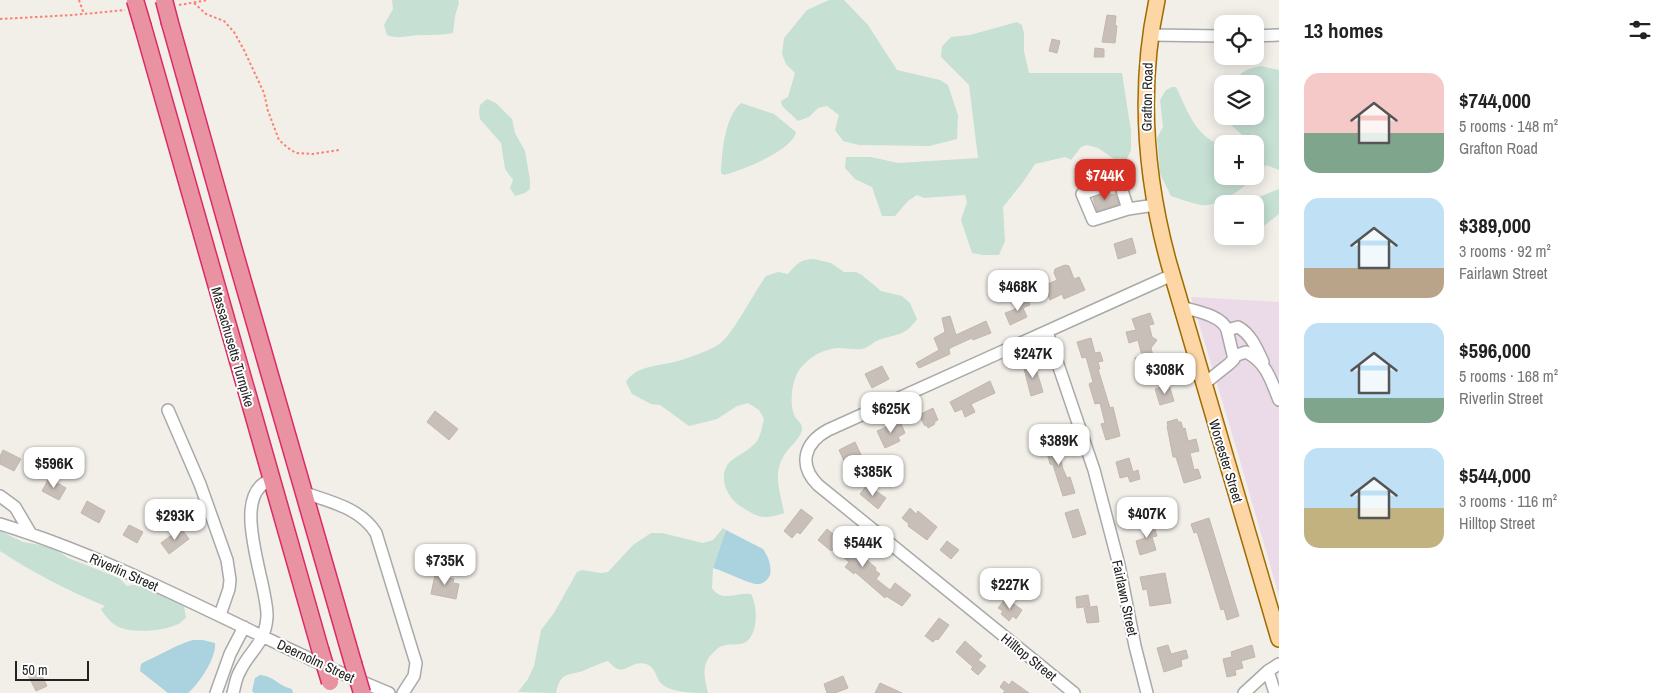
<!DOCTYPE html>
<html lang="en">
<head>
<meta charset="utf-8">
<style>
	body { margin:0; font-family:"Archivo Narrow",sans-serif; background:#f6f6f6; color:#222; height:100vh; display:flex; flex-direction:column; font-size:19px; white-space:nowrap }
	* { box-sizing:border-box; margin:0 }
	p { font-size:16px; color:#767676 }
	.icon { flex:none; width:28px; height:28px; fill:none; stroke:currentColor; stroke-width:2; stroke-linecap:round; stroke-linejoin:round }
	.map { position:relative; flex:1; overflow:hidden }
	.drawer { display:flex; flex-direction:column; background:#fff; width:400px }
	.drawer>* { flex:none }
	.controls { position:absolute; left:1214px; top:15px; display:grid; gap:10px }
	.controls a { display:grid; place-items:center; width:50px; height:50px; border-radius:10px; background:#fff; box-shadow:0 2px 12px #0003; font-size:25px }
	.scale { position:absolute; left:15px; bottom:12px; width:74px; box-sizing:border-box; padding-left:5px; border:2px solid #222; border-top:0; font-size:14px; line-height:18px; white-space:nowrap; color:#222; -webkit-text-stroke:4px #fff; paint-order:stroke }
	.price { position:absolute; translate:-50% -42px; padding:0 11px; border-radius:10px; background:#fff; color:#222; font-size:16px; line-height:32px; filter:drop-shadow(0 1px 2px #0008) }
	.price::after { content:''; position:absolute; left:50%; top:30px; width:15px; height:11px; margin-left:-8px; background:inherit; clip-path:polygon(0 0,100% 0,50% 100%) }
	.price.current { background:#d93025; color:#fff }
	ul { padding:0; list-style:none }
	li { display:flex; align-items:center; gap:15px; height:125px; padding:0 25px }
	li span { display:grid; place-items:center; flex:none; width:140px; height:100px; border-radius:15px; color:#555 }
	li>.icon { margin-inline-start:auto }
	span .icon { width:60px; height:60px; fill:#fffc; stroke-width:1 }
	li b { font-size:21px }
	h2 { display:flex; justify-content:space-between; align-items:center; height:60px; padding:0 25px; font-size:21px }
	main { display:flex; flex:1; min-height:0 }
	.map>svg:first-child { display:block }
</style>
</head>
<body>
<main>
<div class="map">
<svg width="1279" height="693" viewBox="0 0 1279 693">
	<rect width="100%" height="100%" fill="#f2efe9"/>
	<!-- industrial -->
	<path fill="#ebdbe8" d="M 1191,297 L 1279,302 L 1279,596 L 1239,457 Z"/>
	<!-- wetland -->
	<path fill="#c6e0d4" d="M 392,0 L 458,0 L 459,3 L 455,16 L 453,33 C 442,35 433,35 422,35 C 409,35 399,40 387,35 L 384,25 L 393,9 Z
		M 829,0 L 844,0 L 868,25 L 897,70 L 940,80 L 948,85 L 958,115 L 957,139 L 929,146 L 859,145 L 843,141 L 835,130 L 839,115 L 827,106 L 818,108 L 809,117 L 798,121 L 782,106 L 781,101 L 788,97 L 795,73 L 786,64 L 782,54 L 784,38 L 807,10 Z
		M 1017,22 L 1022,25 L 1024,34 L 1024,51 L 1029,73 L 1122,73 L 1131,131 L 1131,150 L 1126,161 L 1114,159 L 1098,148 L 1087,145 L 1081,147 L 1071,160 L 1065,157 L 1035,164 L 1023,182 L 1003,207 L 1005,241 L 999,255 L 983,255 L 972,253 L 961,220 L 967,202 L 965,195 L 924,198 L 917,195 L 908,201 L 895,216 L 882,216 L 872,187 L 855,179 L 845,168 L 846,157 L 871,157 L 898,163 L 978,158 L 969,85 L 941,57 L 942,46 L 951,37 L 970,35 Z
		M 1261,66 L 1279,70 L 1279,170 L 1266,165 L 1255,176 L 1255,144 L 1246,144 L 1248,140 L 1225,120 L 1225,116 L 1255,116 L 1255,84 L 1233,84 C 1240,71 1247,69 1261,66 Z
		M 1172,87 L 1176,87 C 1188,111 1195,137 1222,145 L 1222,176 L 1255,176 C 1244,188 1218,208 1201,205 C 1191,203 1181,199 1171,196 L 1160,174 L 1157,138 L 1163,127 L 1160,100 L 1166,90 Z
		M 487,99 L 496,103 L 512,119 L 515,133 L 525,151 L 530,180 L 530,189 L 525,193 L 515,196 L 510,188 L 513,180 L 505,169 L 501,143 L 480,119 L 479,112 L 480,105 Z
		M 741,103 L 774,114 L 796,132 C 792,151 742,170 724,175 L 721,173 C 722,153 724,118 741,103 Z
		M 1279,189 L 1279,214 L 1255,233 L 1255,204 L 1241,204 Z
		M 1222,217 L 1222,236 L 1250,236 L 1238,245 L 1224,239 L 1217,228 L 1219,220 Z
		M 814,259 L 831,263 L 844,272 L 856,272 L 862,275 L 881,291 L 902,296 L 910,303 L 917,319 C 904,337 898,333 879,340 C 873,342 868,348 862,349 C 855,350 846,348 839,348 C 822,348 800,362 795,379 C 791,389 790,407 795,417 C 798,421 803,424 802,430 C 801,437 791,446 787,451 C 771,473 780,489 784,513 C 763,520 759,518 740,506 C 726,497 716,473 732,460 C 740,454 751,449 757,441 C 761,436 762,425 764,419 L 759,410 L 748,403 L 737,406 L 717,419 L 689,426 L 660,405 L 651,404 L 632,394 L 626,382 C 636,365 661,366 678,361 C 691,357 706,352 718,345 C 731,338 755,291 766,276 L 778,272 L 788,274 C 796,264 801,259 814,259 Z
		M 723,528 L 726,530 L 713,568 L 712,588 C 722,603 736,592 751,594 C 758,606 758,634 746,642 C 739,646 730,643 722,646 C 718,647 714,652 710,656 C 701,668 705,679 708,693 C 694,693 674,693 663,685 C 655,679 657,668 646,664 C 628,659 625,681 608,661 C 600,663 593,667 585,670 C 568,677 561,670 556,693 L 518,692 L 528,679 L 534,666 L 541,630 L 554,613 L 577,572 L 582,570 L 601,573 L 608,572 L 633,545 L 651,533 L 662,533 L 703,543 L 713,540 Z
		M 0,531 L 23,542 L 52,547 L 68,558 L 119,578 L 127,586 C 139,583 152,585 163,592 C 171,596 176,602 184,606 L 186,618 C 183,620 180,624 176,625 C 162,631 136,633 121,628 C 112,625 105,616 101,609 L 105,606 C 69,591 33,573 0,551 Z"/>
	<!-- water -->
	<path fill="#aad3df" d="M 726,530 L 763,549 C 768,556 772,566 770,575 C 768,580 763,584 758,584 C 751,585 724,571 713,568 Z
		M 193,640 L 203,640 L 215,643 C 217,657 199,684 188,693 L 168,693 L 140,671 L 141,664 L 144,662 C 160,655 178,644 193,640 Z
		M 260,675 C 276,677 278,686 292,689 L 293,693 L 254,693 L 252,691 L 255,678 Z"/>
	<!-- building -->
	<path fill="#c7bfb8" stroke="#c4b6ab" d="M 1107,15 L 1116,16 L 1115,25 L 1117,26 L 1115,43 L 1102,42 Z
		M 1052,39 L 1060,41 L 1057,53 L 1049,51 Z
		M 1095,48 L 1104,49 L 1104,57 L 1094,57 Z
		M 1109,192 L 1110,195 L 1115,194 L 1119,204 L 1097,211 L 1093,198 Z
		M 1132,238 L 1136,253 L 1118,259 L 1114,244 Z
		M 1065,265 L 1069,266 L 1074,279 L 1079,277 L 1085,290 L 1064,299 L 1062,294 L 1050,300 L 1044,286 L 1057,280 L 1054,273 L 1055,269 Z
		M 1027,298 L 1030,305 L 1023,308 L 1027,317 L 1010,325 L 1005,313 L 1016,309 L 1014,304 Z
		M 1150,313 L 1154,324 L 1149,325 L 1152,337 L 1157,340 L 1151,348 L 1156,368 L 1140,373 L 1135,358 L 1142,356 L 1138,340 L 1129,343 L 1126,332 L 1136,330 L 1132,319 Z
		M 950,316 L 956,335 L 986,321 L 991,333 L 973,340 L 972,338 L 950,348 L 949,350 L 950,354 L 919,368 L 916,363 L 939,350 L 934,338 L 945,332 L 942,318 Z
		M 1091,338 L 1095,353 L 1100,352 L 1103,361 L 1098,362 L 1100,369 L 1098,369 L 1110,408 L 1113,407 L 1120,436 L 1106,440 L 1101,424 L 1105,423 L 1100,403 L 1095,404 L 1089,384 L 1093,382 L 1086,357 L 1082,358 L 1077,342 Z
		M 1034,362 L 1043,392 L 1031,396 L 1023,365 Z
		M 882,366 L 889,379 L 872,388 L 865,374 Z
		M 990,381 L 995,393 L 971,404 L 975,412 L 965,417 L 962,409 L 955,412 L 950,402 Z
		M 1169,385 L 1174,401 L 1160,405 L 1155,389 Z
		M 933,408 L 938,420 L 934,422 L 935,424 L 928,428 L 927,425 L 925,426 L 919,415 Z
		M 435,411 L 458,429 L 449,440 L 427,422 Z
		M 1177,419 L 1178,422 L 1181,422 L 1183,429 L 1185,428 L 1188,441 L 1196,439 L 1199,451 L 1190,453 L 1194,470 L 1198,469 L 1201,478 L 1184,483 L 1176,457 L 1173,457 L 1167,426 L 1168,425 L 1167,422 Z
		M 900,421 L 905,433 L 898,437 L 900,441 L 885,448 L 877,431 Z
		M 1058,438 L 1061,448 L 1060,448 L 1061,453 L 1059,454 L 1063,469 L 1067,478 L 1070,477 L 1075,493 L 1063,496 L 1053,465 L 1050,464 L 1044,442 Z
		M 855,442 L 862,457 L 846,465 L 839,450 Z
		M 3,450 L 21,459 L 14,471 L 0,464 L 0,456 Z
		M 1129,458 L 1133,472 L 1138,470 L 1140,479 L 1130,482 L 1128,476 L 1120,478 L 1116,462 Z
		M 49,478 L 66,488 L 59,500 L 42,491 Z
		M 867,485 L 886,498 L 878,509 L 860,494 Z
		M 1140,498 L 1144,513 L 1132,516 L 1128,501 Z
		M 87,501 L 105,511 L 99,523 L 81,513 Z
		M 910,508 L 916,514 L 918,511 L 937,527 L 927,540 L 908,526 L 909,524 L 902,518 Z
		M 801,509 L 813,518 L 800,534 L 797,532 L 792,538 L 784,531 Z
		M 1078,509 L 1086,534 L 1073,538 L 1065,513 Z
		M 1209,518 L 1239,616 L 1227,620 L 1224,609 L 1221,610 L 1197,532 L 1194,533 L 1191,524 Z
		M 1148,522 L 1149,524 L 1153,523 L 1157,536 L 1152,537 L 1156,550 L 1140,555 L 1136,541 L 1145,538 L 1141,524 Z
		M 129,525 L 143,532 L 137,543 L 123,535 Z
		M 181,528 L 189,539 L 169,554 L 161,543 Z
		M 827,529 L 842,541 L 844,540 L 876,568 L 875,570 L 880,574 L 876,579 L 890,590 L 895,583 L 911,595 L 902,606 L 886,596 L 885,598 L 855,572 L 854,574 L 845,567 L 849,562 L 833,549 L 831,551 L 818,540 Z
		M 947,541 L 959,550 L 951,559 L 940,550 Z
		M 436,570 L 450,573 L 449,578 L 454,579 L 453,583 L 459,584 L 456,599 L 431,594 Z
		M 1165,573 L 1171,603 L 1150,606 L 1147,589 L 1143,590 L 1140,577 Z
		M 1088,595 L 1090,606 L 1077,608 L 1076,597 Z
		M 1006,598 L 1022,610 L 1016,619 L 1013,616 L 1009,621 L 1001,614 L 1003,611 L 998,608 Z
		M 1097,606 L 1099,622 L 1087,623 L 1084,608 Z
		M 939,618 L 949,625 L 938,640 L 936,639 L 933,642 L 925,636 Z
		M 965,641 L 982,656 L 978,660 L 986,666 L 978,675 L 971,669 L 973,667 L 956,652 Z
		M 1168,645 L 1171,654 L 1186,650 L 1188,658 L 1181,660 L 1182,666 L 1164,672 L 1157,648 Z
		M 1252,645 L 1255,657 L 1241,661 L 1243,668 L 1235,670 L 1236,675 L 1227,677 L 1223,659 L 1232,657 L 1231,652 Z
		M 38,668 L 47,686 L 36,691 L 27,673 Z
		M 843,676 L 848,688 L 835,693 L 827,693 L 824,684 Z
		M 1004,681 L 1009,685 L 1012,681 L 1029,693 L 1003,693 L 1005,691 L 1000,687 Z
		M 880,683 L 902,693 L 875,693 Z"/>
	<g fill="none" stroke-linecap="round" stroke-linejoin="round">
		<defs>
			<path id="minor" d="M 1150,35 L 1222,36
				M 1255,36 L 1279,35
				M 1128,209 L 1119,181 L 1082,194 L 1093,220 L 1128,209 L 1155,205
				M 1181,307 C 1195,311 1222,315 1227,330 L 1234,359 L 1229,364 L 1204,384
				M 1227,330 L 1238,327 C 1251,334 1257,349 1263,362
				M 1047,332 L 1094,470 L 1119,565 L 1135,646 L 1147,693
				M 1234,356 L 1246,352 C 1266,362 1271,380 1279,400
				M 168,410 L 200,484 L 227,560 L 230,580 L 229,589 L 220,615
				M 305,493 C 331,502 360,508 376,533 L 416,663 L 414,676 L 403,693
				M 0,496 L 15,507 L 31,534
				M 0,524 C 105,556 203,609 302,655 C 330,669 360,681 389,693
				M 1268,671 L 1275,693
				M 216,693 L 230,654 L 244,627
				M 233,693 C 235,686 236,677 240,671 C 251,649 265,644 267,617 C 269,586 227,494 271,480
				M 1074,693 L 818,485 C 798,465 804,443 828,430 L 1172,275
				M 1244,693 L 1268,671 L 1279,664"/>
			<path id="major" d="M 1157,0 C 1138,89 1145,177 1169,264 L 1279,639"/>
			<path id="highway" d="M 170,23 L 235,254 L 353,663
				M 143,27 L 320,649"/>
		</defs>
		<!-- minor casing -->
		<use href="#minor" stroke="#a9a9a9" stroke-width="14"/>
		<!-- major casing -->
		<use href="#major" stroke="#a06b00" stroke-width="18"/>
		<!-- highway casing -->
		<use href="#highway" stroke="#dc2a67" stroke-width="19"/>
		<!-- path -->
		<path stroke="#fa8072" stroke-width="2" stroke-dasharray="2.5 2.5" stroke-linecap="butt" d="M 79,0 L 84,14
			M 194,3 L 206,14 L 224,21 L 234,32 L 244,50 L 264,93 L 268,111 L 279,140 L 288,148 L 296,153 L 313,154 L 339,150
			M 179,5 L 208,0
			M 0,19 L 73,15 L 125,10"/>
		<!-- minor -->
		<use href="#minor" stroke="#fff" stroke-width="11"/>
		<!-- major -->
		<use href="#major" stroke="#fcd6a4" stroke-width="15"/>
		<!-- highway -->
		<use href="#highway" stroke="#e892a2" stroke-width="16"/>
		<defs>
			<path id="highway-bridge" d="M 135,0 L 143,27
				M 164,0 L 170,23
				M 320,649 L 330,682
				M 353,663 L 362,693"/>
		</defs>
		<!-- highway-bridge casing -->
		<use href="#highway-bridge" stroke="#dc2a67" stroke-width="19" stroke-linecap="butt"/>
		<!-- highway-bridge -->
		<use href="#highway-bridge" stroke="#e892a2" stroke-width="16"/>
	</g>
	<g text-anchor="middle" stroke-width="4" stroke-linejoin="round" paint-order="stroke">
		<!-- street labels -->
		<g font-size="14" fill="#222" stroke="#fff">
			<text transform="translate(1147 97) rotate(-89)" y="5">Grafton Road</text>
			<text transform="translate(233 347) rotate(74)" y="5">Massachusetts Turnpike</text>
			<text transform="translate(1226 461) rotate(73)" y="5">Worcester Street</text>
			<text transform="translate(124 572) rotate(24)" y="5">Riverlin Street</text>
			<text transform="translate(1125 598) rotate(78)" y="5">Fairlawn Street</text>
			<text transform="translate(1029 657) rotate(39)" y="5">Hilltop Street</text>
			<text transform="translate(316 661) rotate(25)" y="5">Deernolm Street</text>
		</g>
	</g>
</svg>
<div class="controls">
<a><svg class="icon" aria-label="locate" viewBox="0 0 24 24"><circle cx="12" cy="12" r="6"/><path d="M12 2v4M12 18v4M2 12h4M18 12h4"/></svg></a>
<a><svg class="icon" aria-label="layers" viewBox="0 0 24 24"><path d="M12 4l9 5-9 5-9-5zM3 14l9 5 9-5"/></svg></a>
<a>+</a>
<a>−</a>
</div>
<div class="scale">50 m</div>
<b class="price current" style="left:1105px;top:201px">$744K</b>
<b class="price" style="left:1018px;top:312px">$468K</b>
<b class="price" style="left:1033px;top:379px">$247K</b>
<b class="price" style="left:1165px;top:395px">$308K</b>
<b class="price" style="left:891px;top:434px">$625K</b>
<b class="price" style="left:1059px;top:466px">$389K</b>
<b class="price" style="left:54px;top:489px">$596K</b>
<b class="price" style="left:873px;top:497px">$385K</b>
<b class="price" style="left:1147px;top:539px">$407K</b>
<b class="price" style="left:175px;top:541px">$293K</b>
<b class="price" style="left:863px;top:568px">$544K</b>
<b class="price" style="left:445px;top:586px">$735K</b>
<b class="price" style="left:1010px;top:610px">$227K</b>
</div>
<section class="drawer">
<h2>13 homes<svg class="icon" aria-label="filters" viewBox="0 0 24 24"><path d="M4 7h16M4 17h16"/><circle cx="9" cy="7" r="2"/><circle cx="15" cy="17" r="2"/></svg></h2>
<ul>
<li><span style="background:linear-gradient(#f6c9c9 60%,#7fa58c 0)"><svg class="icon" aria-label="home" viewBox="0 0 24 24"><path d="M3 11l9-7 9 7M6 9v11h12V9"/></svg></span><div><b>$744,000</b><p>5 rooms · 148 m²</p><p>Grafton Road</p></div></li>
<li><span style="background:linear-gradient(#bfe0f5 70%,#b9a48a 0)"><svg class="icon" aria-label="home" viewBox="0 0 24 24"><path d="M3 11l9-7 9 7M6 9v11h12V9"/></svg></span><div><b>$389,000</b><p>3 rooms · 92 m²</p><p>Fairlawn Street</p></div></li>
<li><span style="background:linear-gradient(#bfe0f5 75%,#7fa58c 0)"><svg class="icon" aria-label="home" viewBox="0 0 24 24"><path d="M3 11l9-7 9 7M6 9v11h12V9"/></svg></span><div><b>$596,000</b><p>5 rooms · 168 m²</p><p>Riverlin Street</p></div></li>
<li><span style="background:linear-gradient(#bfe0f5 60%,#c2b280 0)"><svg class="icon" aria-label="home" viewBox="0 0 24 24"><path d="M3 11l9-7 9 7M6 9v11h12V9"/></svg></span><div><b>$544,000</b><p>3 rooms · 116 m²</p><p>Hilltop Street</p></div></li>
</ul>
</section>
</main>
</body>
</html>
